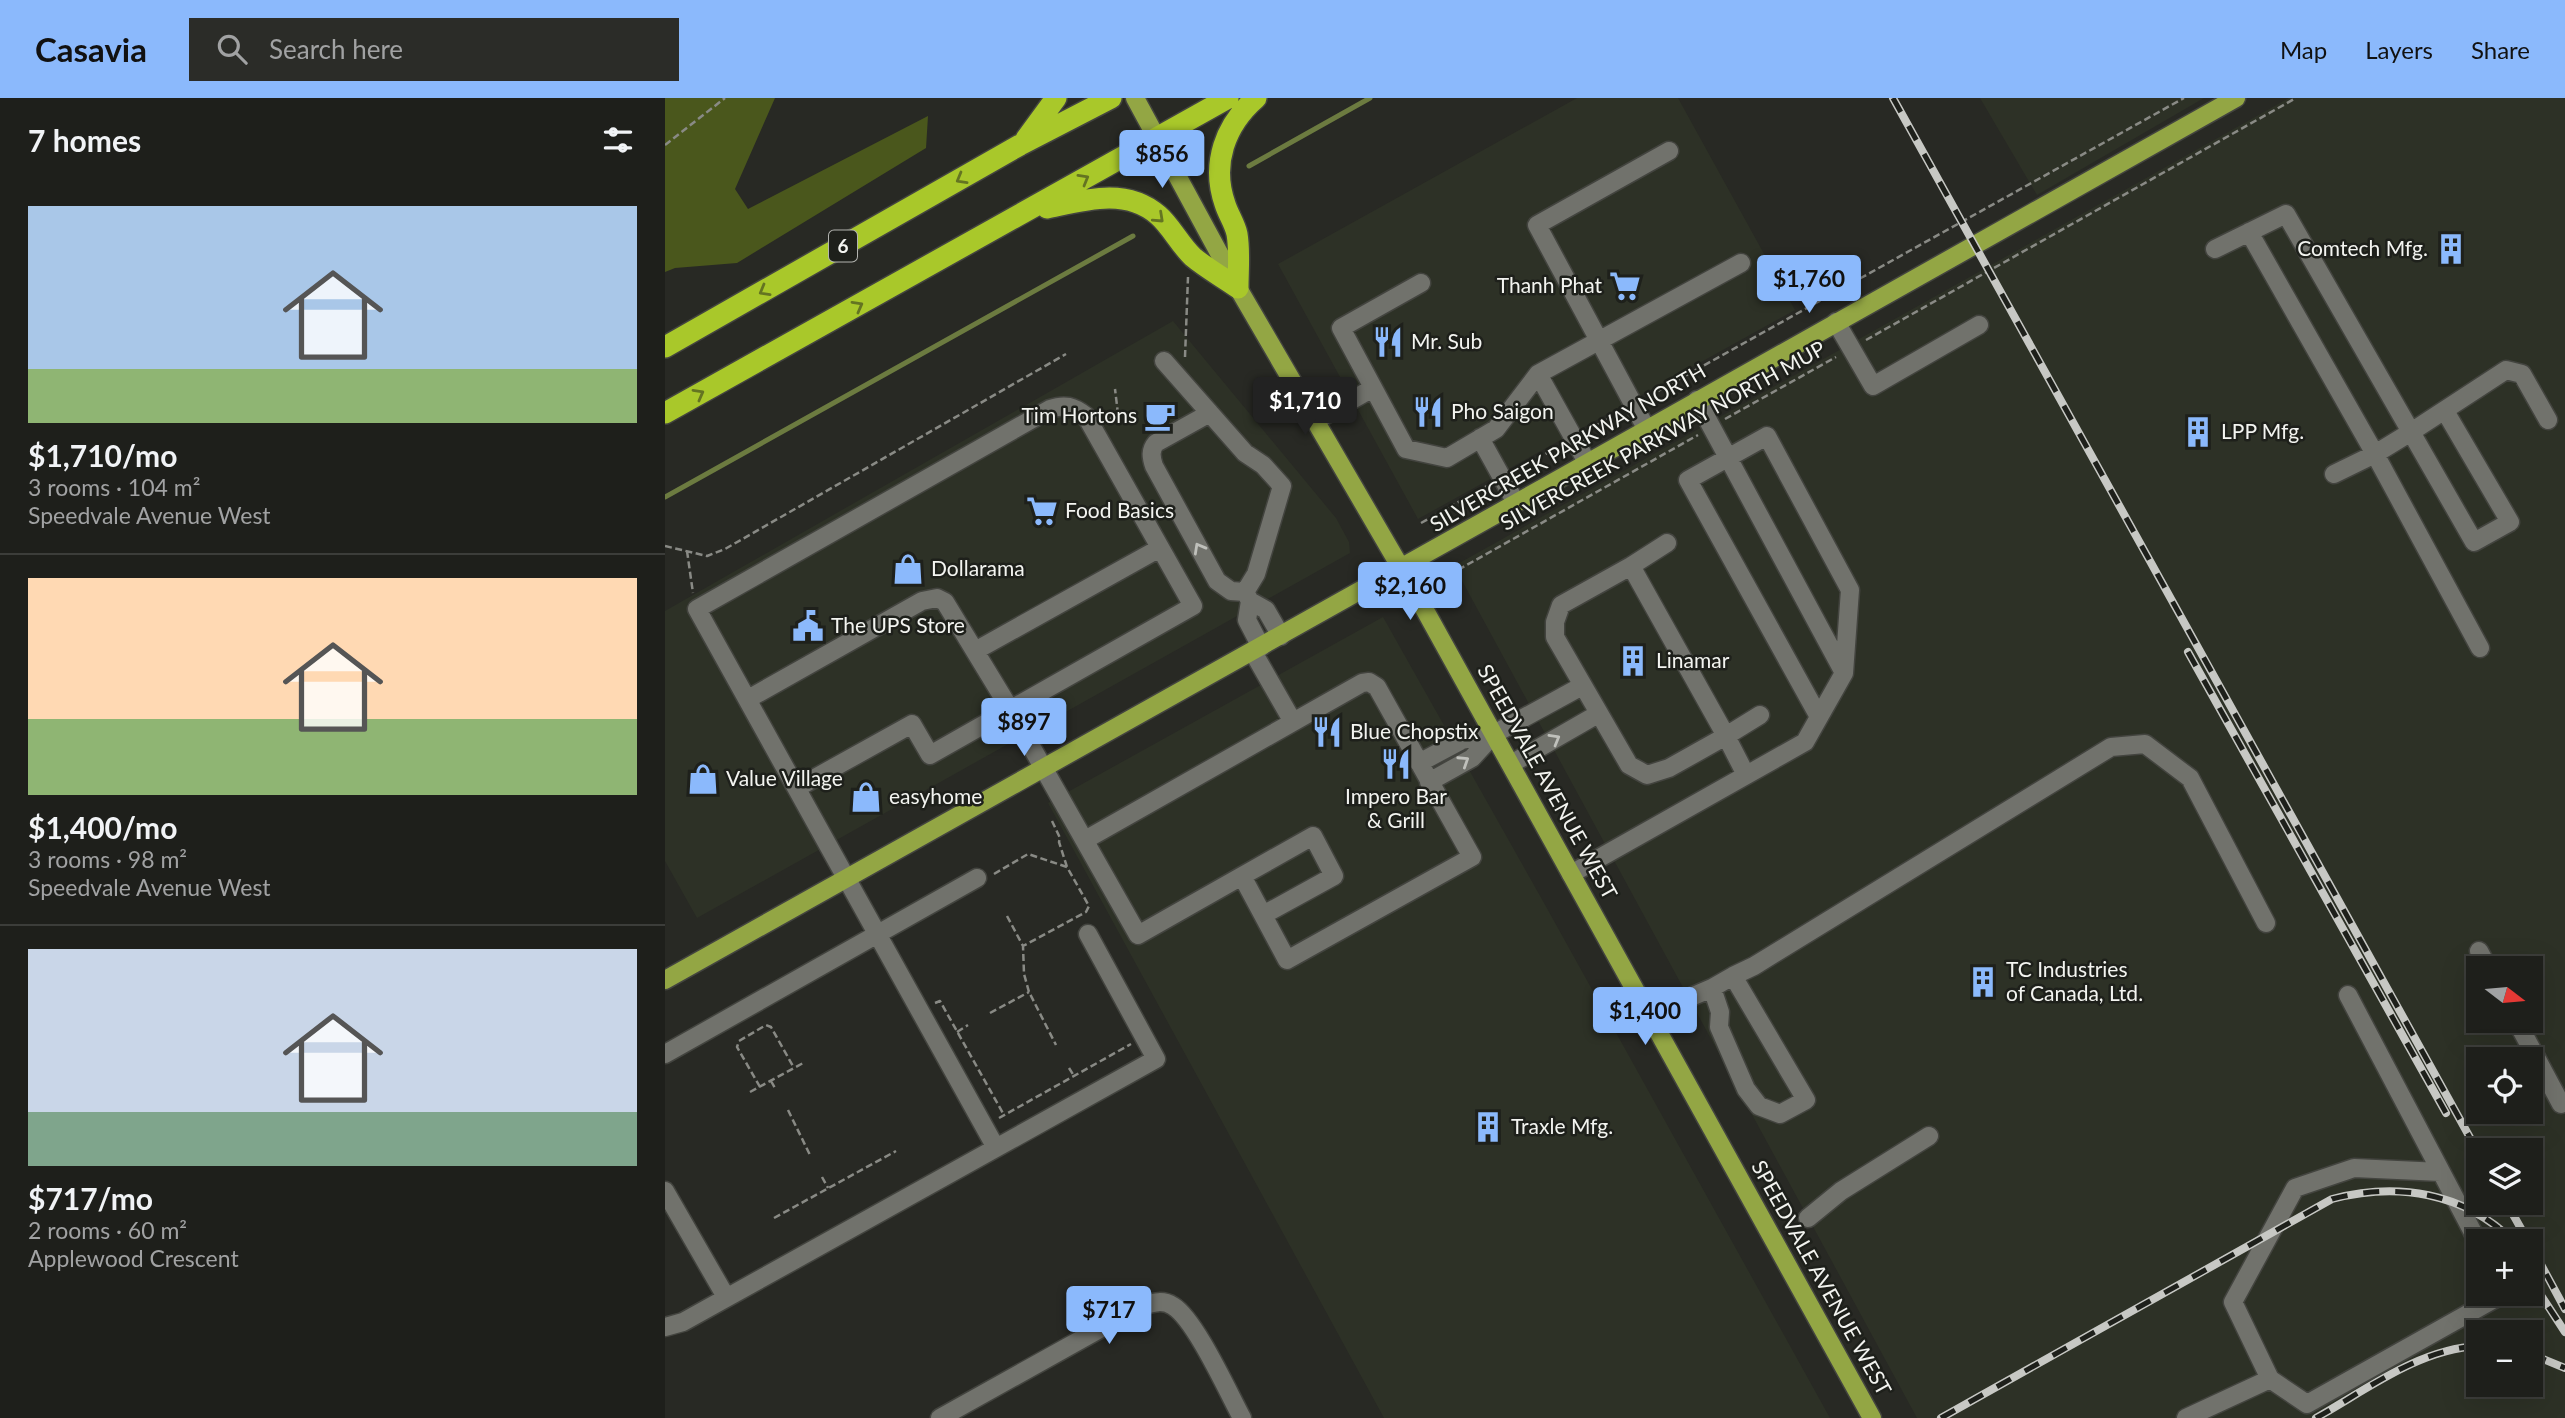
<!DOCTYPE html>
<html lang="en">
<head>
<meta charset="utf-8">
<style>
	body { margin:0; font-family:Lato,sans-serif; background:#2b2c28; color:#f1f3f6; height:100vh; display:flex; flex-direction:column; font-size:26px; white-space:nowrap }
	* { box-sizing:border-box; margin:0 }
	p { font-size:23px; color:#a1a2a3 }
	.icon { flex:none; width:38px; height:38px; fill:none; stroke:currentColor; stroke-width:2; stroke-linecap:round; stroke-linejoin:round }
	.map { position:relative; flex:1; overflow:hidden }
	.drawer { display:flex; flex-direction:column; background:#1e1f1b; width:665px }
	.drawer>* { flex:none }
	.needle { width:46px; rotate:106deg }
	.tools { position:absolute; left:1801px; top:858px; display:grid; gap:14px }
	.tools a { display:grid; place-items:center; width:77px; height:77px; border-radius:0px; background:#1e1f1b; box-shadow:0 7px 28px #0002,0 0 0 2px #3c3d3a; font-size:35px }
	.price { position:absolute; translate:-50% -60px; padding:0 16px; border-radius:7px; background:#8bb9fc; color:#111; font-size:23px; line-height:46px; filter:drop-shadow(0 2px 4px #0008) }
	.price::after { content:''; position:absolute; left:50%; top:42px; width:21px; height:16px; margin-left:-10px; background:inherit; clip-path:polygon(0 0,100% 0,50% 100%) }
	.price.active { background:#222; color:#fff }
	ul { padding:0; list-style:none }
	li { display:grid; align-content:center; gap:14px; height:371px; padding:0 28px }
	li+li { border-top:2px solid #3c3d3a }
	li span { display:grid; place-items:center; height:217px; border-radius:0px; color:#555 }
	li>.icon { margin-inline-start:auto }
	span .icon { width:126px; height:126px; fill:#fffc; stroke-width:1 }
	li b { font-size:30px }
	h2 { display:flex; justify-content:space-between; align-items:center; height:84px; padding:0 28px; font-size:30px }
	header { display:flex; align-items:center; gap:42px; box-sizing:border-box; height:98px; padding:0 35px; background:#8bb9fc; color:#111 }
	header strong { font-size:33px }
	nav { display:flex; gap:38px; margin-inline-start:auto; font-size:24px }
	.search { width:490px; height:63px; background:#2b2c28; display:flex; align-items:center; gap:18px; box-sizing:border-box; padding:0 24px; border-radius:0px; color:#a1a2a3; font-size:26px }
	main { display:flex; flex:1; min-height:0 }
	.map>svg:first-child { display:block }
</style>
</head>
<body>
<header>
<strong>Casavia</strong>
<div class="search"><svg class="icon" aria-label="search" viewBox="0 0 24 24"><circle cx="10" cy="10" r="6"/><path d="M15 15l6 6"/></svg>Search here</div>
<nav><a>Map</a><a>Layers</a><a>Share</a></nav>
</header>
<main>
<section class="drawer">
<h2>7 homes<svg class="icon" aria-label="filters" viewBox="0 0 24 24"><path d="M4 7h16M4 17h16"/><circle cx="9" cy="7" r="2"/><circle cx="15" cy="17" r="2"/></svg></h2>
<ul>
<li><span style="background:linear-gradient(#a9c7e8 75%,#8fb573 0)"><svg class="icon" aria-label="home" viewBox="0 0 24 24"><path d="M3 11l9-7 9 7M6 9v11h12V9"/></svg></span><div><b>$1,710/mo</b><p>3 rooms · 104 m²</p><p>Speedvale Avenue West</p></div></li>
<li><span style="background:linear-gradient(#ffd9b3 65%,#8fb573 0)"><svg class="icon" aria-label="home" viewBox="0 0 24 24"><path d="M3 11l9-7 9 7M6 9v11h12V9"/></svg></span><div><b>$1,400/mo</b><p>3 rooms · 98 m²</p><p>Speedvale Avenue West</p></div></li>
<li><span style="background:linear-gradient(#c9d6e8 75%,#7fa58c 0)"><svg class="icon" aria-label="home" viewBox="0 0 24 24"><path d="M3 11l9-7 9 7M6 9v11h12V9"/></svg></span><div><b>$717/mo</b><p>2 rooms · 60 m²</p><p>Applewood Crescent</p></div></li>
</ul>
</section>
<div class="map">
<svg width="1900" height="1320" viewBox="0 0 1900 1320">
	<rect width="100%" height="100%" fill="#282924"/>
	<!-- built -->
	<path fill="#2d3126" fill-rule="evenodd" d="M 912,0 L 1013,0 L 1130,212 L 753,421 L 613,166 Z
		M 1315,0 L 1539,0 L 1372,97 Z
		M 1624,0 L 1900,0 L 1900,1320 L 1252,1320 L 789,468 ZM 1813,870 L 1866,870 L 1866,922 L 1813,922 ZM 1813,961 L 1866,961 L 1866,1013 L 1813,1013 ZM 1813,1052 L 1866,1052 L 1866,1104 L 1813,1104 ZM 1813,1143 L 1866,1143 L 1866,1195 L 1813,1195 ZM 1813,1234 L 1866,1234 L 1866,1286 L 1813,1286 Z
		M 508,223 L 671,420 L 684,444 L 685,455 L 32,820 L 0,763 L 0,513 Z
		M 718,519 L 879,805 L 1165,1320 L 719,1320 L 383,705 Z"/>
	<!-- forest -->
	<path fill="#4a571c" d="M 0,0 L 110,0 L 70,91 L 83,111 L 263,18 L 261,50 L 72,165 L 10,170 L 0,174 Z"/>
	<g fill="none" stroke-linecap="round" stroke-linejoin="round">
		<!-- stream -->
		<path stroke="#6c7b40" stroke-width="5" d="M 584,68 L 705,0
			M 0,399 L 468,138"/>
		<defs>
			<path id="minor" d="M 1584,134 L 1710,356 L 1815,550
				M 1550,151 L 1621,116 L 1746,334 L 1710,356 L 1669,376
				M 756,185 L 676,230 L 741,351 L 782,360 L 831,331 L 873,276 L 1076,165
				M 1171,224 L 1208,288 L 1314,227
				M 499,263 L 580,355 L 598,367 L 617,388 L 591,476 L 580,494
				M 873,276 L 922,364
				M 1032,302 L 1178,573
				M 1780,313 L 1845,424 L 1809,444 L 1746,334 L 1841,272 L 1857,276 L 1883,322
				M 545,315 L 491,345 C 485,352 486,359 489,368 L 552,483 L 566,493 L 580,494
				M 652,322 L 708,290
				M 981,330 L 872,127 L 1004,53
				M 815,340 L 851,405
				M 966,468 L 1061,638 L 1004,670 L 982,677 L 964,667 L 890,539 L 890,524 L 896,507 Z
				M 966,468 L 1002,445
				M 580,494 L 585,503 L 601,512 L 616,538
				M 585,503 L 582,522 L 596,549
				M 310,553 L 495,450
				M 588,554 L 628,624
				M 83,601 L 257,503 L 272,500 L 280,504 L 345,611 L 473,837 L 577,778 L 622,862 L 807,759 L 712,589 L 704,584 L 697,585 L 420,742
				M 754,665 L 797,642 L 829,636 L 917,588
				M 846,666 L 933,616
				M 1081,677 L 1061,638 L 1095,617
				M 764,684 L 807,660 L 829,636
				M 132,690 L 247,626 L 265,657 L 528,508 L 421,318 C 408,308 400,306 385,311 L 32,511 L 331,1050
				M 906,776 L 1140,644 L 1179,575 L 1185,492 L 1102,338 L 1023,382 L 1154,619
				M 577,778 L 648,738 L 669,778 L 598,817
				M 1814,853 L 1823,870
				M 1068,878 L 1089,868 L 1446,649 L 1480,646 L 1525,680 L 1601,825
				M 1683,897 L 1813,1144
				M 984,917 L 1047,890 L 1068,878 L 1141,1002 L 1115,1016 L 1094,1008 L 1081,991 L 1054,929 L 1055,914 L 1047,890
				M 1851,922 L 1896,1006
				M 0,956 L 312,780
				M 0,1093 L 61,1199
				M 1143,1120 L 1176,1093 L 1264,1038
				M 0,1229 L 18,1224 L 491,961 L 423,836
				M 1605,1281 L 1568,1204 L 1630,1090 L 1689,1070 L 1776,1074
				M 275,1320 L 476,1208 C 487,1205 497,1201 508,1208 C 530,1221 563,1294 577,1320
				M 1521,1320 L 1605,1281 L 1642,1306 L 1840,1195"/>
			<path id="major" d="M 470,0 L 573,190 L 751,496 L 1207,1320
				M 0,882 C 524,589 1048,295 1571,0"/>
			<path id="highway" d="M 361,41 L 391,0
				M 382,110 C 419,102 461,89 493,117 C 506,128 515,147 528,159 C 541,170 559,180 573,190
				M 573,190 C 573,172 575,153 572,136 C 570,126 563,116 560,106 C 546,66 560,27 591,0
				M 0,249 L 355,47 L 446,0
				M 0,315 L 563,0"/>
		</defs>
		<!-- minor casing -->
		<use href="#minor" stroke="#43443f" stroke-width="21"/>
		<!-- major casing -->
		<use href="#major" stroke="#43443f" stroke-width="21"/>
		<!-- highway casing -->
		<use href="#highway" stroke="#43443f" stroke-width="24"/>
		<!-- path -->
		<path stroke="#898a85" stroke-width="2.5" stroke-dasharray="7 3.5" stroke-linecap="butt" d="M 0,47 L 60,0
			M 1201,242 L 1631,0
			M 520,259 L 523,179
			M 984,298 L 1519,0
			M 1060,321 L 1171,259
			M 444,322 L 453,316 L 450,291
			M 923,332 L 954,315
			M 853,371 L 893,349
			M 756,425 L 822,388
			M 0,448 L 42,458 L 60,451 L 401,256
			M 22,453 L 28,495
			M 784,477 L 1033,337
			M 387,723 L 395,740 L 394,744 L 402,769
			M 329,776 L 363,756 L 402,769 L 424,808 L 421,814 L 358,848
			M 342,818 L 358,848 L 359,876 L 364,894 L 391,947
			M 270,905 L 275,903 L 339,1017
			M 325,915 L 364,894
			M 292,934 L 303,927
			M 404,970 L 409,978
			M 106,983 L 110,990
			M 95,989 L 72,949 L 74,943 L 101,927 L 106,929 L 129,970
			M 85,994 L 140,964
			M 123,1012 L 145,1057
			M 334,1020 L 466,946
			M 157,1079 L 163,1090
			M 109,1120 L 231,1053"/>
		<!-- minor -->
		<use href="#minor" stroke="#71726c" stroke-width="18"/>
		<!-- major -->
		<use href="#major" stroke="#93a644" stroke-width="18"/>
		<!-- highway -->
		<use href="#highway" stroke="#a9c82a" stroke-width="21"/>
		<defs>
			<path id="rail" d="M 1228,0 L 1813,1054
				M 1523,554 L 1781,1015
				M 1841,1104 L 1863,1143
				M 1866,1148 L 1900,1211
				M 1866,1182 L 1900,1234
				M 1866,1256 L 1900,1270
				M 1276,1320 L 1667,1101 C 1732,1084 1799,1094 1848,1143
				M 1651,1320 C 1701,1292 1754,1251 1813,1248"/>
		</defs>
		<!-- rail casing -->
		<use href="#rail" stroke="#c7c8c4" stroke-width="8"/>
		<!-- rail -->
		<use href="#rail" stroke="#1e201b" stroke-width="5" stroke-dasharray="16" stroke-linecap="butt"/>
	</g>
	<!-- one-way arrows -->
	<defs><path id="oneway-chevron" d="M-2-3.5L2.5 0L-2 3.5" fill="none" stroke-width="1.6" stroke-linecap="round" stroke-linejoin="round" transform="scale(1.75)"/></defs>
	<g stroke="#647422">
		<use href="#oneway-chevron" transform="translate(296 81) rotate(150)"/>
		<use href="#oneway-chevron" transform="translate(419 81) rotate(-30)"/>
		<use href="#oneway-chevron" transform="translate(494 120) rotate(43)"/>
		<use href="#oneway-chevron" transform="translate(99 193) rotate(150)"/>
		<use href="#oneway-chevron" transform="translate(193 208) rotate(-29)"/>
		<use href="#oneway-chevron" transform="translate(34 296) rotate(-29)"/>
	</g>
	<g stroke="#bfc0bb">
		<use href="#oneway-chevron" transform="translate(534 450) rotate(-119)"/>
		<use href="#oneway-chevron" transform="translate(890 641) rotate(-30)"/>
		<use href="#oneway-chevron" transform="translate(799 663) rotate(-33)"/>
	</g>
	<!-- icons -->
	<defs>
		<symbol id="building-bare" viewBox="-9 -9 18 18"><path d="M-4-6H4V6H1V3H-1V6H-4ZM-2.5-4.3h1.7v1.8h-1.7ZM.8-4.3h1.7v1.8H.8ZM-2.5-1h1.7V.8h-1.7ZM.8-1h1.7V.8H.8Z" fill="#8bb9fc" stroke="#1e201b" stroke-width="2.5" paint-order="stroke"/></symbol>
		<symbol id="supermarket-bare" viewBox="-9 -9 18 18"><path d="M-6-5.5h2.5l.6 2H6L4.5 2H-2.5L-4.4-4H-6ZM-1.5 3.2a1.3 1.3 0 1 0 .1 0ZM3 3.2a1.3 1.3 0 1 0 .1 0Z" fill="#8bb9fc" stroke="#1e201b" stroke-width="2.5" paint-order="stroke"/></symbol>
		<symbol id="restaurant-bare" viewBox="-9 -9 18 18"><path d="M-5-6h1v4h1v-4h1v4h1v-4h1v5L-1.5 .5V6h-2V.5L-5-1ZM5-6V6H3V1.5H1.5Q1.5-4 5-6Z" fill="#8bb9fc" stroke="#1e201b" stroke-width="2.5" paint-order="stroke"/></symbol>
		<symbol id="cafe-bare" viewBox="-9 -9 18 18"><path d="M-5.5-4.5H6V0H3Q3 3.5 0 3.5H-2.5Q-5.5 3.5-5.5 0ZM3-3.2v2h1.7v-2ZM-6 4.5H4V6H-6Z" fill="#8bb9fc" stroke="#1e201b" stroke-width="2.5" paint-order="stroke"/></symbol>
		<symbol id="shop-bare" viewBox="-9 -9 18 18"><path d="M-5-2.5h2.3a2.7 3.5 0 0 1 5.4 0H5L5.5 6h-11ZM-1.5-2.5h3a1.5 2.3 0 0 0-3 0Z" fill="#8bb9fc" stroke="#1e201b" stroke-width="2.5" paint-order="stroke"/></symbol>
		<symbol id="civic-bare" viewBox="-9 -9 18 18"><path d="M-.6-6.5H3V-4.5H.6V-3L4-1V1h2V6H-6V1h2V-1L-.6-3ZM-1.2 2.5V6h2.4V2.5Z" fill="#8bb9fc" stroke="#1e201b" stroke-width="2.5" paint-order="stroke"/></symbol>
	</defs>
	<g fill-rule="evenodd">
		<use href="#building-bare" x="1764" y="129" width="44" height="44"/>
		<use href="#supermarket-bare" x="938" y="166" width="44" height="44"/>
		<use href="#restaurant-bare" x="701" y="222" width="44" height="44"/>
		<use href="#restaurant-bare" x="741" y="292" width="44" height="44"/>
		<use href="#cafe-bare" x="473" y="296" width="44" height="44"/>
		<use href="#building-bare" x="1511" y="312" width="44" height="44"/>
		<use href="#supermarket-bare" x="355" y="391" width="44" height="44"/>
		<use href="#shop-bare" x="221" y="449" width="44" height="44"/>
		<use href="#civic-bare" x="121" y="506" width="44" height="44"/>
		<use href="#building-bare" x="946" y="541" width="44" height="44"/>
		<use href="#restaurant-bare" x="640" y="612" width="44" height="44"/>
		<use href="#restaurant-bare" x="709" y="644" width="44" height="44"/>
		<use href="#shop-bare" x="16" y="659" width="44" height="44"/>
		<use href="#shop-bare" x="179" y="677" width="44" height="44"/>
		<use href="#building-bare" x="1296" y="862" width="44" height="44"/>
		<use href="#building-bare" x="801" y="1007" width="44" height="44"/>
	</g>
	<g text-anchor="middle" stroke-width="5" stroke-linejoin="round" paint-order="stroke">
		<!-- shield labels -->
		<rect fill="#1e201b" stroke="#b3b4b0" stroke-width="2" x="164" y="132.5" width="28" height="31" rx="5"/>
		<g font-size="19" font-weight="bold" fill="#f3f4f0">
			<text x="178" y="155">6</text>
		</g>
		<!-- poi labels -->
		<g font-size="21" fill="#f3f4f0" stroke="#1e201b" text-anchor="start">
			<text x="1763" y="158" text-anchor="end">Comtech Mfg.</text>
			<text x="937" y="195" text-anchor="end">Thanh Phat</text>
			<text x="746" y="251">Mr. Sub</text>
			<text x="786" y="321">Pho Saigon</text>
			<text x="472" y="325" text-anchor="end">Tim Hortons</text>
			<text x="1556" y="341">LPP Mfg.</text>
			<text x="400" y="420">Food Basics</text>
			<text x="266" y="478">Dollarama</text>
			<text x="166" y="535">The UPS Store</text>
			<text x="991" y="570">Linamar</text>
			<text x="685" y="641">Blue Chopstix</text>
			<text x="61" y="688">Value Village</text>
			<text x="224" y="706">easyhome</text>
			<text x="731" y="706" text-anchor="middle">Impero Bar<tspan x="731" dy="24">&amp; Grill</tspan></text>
			<text x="1341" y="879">TC Industries<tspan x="1341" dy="24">of Canada, Ltd.</tspan></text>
			<text x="846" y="1036">Traxle Mfg.</text>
		</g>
		<!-- street labels -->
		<g font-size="21" fill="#f3f4f0" stroke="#1e201b">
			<text transform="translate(998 338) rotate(-29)" y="7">SILVERCREEK PARKWAY NORTH MUP</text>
			<text transform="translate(903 350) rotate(-30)" y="7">SILVERCREEK PARKWAY NORTH</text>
			<text transform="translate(882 684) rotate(61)" y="7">SPEEDVALE AVENUE WEST</text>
			<text transform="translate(1156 1180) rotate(61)" y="7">SPEEDVALE AVENUE WEST</text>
		</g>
	</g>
</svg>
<div class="tools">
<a><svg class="needle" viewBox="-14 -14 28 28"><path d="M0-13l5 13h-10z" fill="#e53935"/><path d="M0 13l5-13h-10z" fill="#a1a2a3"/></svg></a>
<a><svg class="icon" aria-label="locate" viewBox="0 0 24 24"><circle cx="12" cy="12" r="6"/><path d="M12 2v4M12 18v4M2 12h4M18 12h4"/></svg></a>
<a><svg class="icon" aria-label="layers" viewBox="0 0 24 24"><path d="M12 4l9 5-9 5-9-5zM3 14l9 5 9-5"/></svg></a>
<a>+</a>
<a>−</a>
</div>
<b class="price" style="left:497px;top:92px">$856</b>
<b class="price" style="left:1144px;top:217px">$1,760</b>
<b class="price active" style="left:640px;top:339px">$1,710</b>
<b class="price" style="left:745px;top:524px">$2,160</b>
<b class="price" style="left:359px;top:660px">$897</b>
<b class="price" style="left:980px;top:949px">$1,400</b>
<b class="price" style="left:444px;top:1248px">$717</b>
</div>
</main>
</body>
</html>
